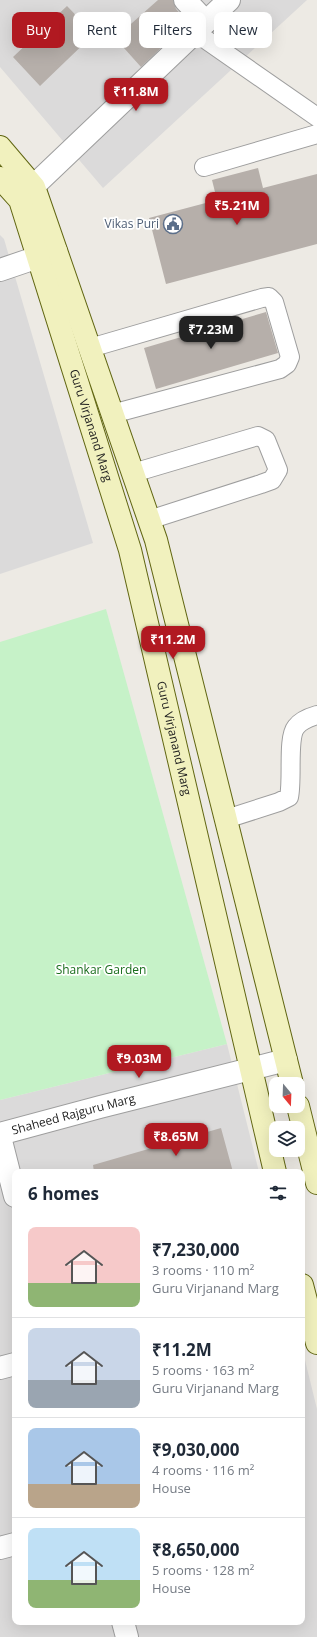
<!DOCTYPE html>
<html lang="en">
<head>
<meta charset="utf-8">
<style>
	body { margin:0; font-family:"Open Sans",sans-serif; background:#f2f2f3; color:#1f2937; height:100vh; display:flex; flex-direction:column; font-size:15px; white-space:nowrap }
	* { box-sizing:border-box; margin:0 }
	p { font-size:13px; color:#747a83 }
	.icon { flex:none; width:22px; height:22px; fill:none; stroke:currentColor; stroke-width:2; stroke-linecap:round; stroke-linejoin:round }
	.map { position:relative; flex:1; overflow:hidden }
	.panel { position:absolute; left:12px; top:1169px; width:293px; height:456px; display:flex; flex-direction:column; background:#fff; border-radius:8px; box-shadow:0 4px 16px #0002 }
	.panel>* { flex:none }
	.hud { position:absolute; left:12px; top:12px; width:293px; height:36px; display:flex; gap:8px }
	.needle { width:26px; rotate:161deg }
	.controls { position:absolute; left:269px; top:1077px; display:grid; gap:8px }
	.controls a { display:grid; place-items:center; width:36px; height:36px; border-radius:8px; background:#fff; box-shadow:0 4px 16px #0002; font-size:20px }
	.price { position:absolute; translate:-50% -34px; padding:0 9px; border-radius:8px; background:#b11921; color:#fff; font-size:13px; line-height:26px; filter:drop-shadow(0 1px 2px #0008) }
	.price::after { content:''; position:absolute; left:50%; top:24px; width:12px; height:9px; margin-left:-6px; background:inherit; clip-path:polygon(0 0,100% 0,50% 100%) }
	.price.active { background:#222; color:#fff }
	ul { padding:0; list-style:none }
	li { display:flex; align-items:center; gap:12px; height:100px; padding:0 16px }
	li+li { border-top:1px solid #e0e1e3 }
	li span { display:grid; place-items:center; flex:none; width:112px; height:80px; border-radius:8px; color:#555 }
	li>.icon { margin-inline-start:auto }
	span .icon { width:48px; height:48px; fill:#fffc; stroke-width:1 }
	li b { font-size:17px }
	h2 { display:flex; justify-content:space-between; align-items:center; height:48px; padding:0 16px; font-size:17px }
	.tag { padding:0 14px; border-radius:8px; background:#fff; box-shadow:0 4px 16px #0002; font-size:14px; line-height:36px }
	.tag.active { background:#b11921; color:#fff }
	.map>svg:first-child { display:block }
</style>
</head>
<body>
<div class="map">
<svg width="317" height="1637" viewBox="0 0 317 1637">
	<rect width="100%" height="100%" fill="#edeae4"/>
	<!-- residential -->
	<path fill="#dbdada" d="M 0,0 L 307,0 L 103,188 L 0,67 Z
		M 0,235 L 4,239 L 93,543 L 0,574 Z
		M 227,1044 L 259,1172 L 15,1172 L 15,1622 L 302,1622 L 302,1348 L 317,1409 L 317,1637 L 0,1637 L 0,1100 Z"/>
	<!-- park -->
	<path fill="#c6f2c8" d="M 106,609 L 227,1044 L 0,1100 L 0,642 Z"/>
	<!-- building -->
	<path fill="#b6afaa" d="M 158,0 L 173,0 L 176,9 L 188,22 L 141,67 L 115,38 Z
		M 67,6 L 94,34 L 40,86 L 13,57 Z
		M 258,168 L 263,188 L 317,174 L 317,244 L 166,284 L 149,218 L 217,200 L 212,180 Z
		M 266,312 L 278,353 L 156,389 L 144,348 Z
		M 221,1128 L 233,1172 L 94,1172 L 93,1165 Z"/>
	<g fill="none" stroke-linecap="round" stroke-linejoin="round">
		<defs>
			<path id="lane" d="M 195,32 L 317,117
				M 204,167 L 317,134
				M 90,348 L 262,298 L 269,297 L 274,302 L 290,357 L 287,364 L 280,369 L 112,414
				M 133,473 L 258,436 L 266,440 L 278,470 L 272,480 L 261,484 L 149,520
				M 226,819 L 279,802 L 289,797 C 293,779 287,738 296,727 C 301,720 310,717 317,715"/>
			<g id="street">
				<path d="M 185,0 L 206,22"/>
				<path d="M 20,199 L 229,0"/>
				<path d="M 0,270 L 56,251"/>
				<path id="s1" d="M 0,1134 L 100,1107 L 286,1060"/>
				<path d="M 0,1137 L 15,1196"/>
				<path d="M 0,1368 L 15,1364"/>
				<path d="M 0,1548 L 15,1544"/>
				<path d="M 123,1622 L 127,1637"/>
			</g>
			<g id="secondary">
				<path d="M 0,147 L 34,187 L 156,540 L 292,1084"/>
				<path id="s2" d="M 0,178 L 20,200 L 130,550 L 275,1172"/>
				<path d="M 298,1106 L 317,1183"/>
				<path d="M 302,1285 L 317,1343"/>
			</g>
		</defs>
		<!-- lane casing -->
		<use href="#lane" stroke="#9e9e9e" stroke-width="20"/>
		<!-- street casing -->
		<use href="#street" stroke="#9e9e9e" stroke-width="24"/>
		<!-- secondary casing -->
		<use href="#secondary" stroke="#616612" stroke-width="24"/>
		<!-- lane -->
		<use href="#lane" stroke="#fff" stroke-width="18"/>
		<!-- street -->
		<use href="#street" stroke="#fff" stroke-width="22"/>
		<!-- secondary -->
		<use href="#secondary" stroke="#f1f1be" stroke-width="22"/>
	</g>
	<!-- icons -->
	<defs>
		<symbol id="civic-ring" viewBox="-11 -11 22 22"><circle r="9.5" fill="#fff" stroke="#5c6f8a" stroke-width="1.5"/><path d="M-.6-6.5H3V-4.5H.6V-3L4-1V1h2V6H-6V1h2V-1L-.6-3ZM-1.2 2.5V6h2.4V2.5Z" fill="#5c6f8a"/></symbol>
	</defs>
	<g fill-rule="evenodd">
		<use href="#civic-ring" x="162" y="213" width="22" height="22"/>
	</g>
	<g text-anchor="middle" stroke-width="3.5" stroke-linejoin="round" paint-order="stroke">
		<!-- service labels -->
		<g font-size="12" fill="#4e5e75" stroke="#fff" text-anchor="end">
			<text x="159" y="228">Vikas Puri</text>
		</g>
		<!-- street labels -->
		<g font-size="12" fill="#1d1d1d" stroke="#fff">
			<text dy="4" stroke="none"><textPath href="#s2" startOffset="266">Guru Virjanand Marg</textPath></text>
			<text dy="4" stroke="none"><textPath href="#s2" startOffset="590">Guru Virjanand Marg</textPath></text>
			<text dy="4" stroke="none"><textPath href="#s1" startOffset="76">Shaheed Rajguru Marg</textPath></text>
		</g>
		<!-- park labels -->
		<g font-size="12" fill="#196d1c" stroke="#fff">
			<text x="101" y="974">Shankar Garden</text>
		</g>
	</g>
</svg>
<div class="controls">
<a><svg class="needle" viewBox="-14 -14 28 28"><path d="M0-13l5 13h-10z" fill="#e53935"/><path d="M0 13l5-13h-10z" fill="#747a83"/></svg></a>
<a><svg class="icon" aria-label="layers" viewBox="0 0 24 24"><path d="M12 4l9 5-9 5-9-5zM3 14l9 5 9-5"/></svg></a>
</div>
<b class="price" style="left:136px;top:112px">₹11.8M</b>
<b class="price" style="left:237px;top:226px">₹5.21M</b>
<b class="price active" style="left:211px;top:350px">₹7.23M</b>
<b class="price" style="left:173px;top:660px">₹11.2M</b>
<b class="price" style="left:139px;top:1079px">₹9.03M</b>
<b class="price" style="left:176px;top:1157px">₹8.65M</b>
<div class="hud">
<a class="tag active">Buy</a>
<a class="tag">Rent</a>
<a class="tag">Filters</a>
<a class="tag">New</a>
</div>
<section class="panel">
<h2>6 homes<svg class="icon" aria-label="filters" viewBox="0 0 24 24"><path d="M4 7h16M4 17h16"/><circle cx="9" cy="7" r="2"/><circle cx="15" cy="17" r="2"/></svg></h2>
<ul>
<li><span style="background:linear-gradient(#f6c9c9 70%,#8fb573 0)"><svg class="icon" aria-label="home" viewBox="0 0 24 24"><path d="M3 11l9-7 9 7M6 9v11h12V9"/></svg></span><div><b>₹7,230,000</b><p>3 rooms · 110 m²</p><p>Guru Virjanand Marg</p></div></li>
<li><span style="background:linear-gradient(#c9d6e8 65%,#9aa5b1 0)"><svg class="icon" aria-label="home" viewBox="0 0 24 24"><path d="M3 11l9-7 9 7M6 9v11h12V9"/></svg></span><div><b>₹11.2M</b><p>5 rooms · 163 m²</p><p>Guru Virjanand Marg</p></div></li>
<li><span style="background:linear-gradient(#a9c7e8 70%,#b9a48a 0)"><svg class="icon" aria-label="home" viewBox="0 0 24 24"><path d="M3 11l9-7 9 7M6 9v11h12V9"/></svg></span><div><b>₹9,030,000</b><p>4 rooms · 116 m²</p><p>House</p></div></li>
<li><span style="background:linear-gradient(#bfe0f5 65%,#8fb573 0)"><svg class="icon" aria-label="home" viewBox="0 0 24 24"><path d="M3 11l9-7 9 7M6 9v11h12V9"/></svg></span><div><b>₹8,650,000</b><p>5 rooms · 128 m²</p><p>House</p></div></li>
</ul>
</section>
</div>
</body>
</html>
